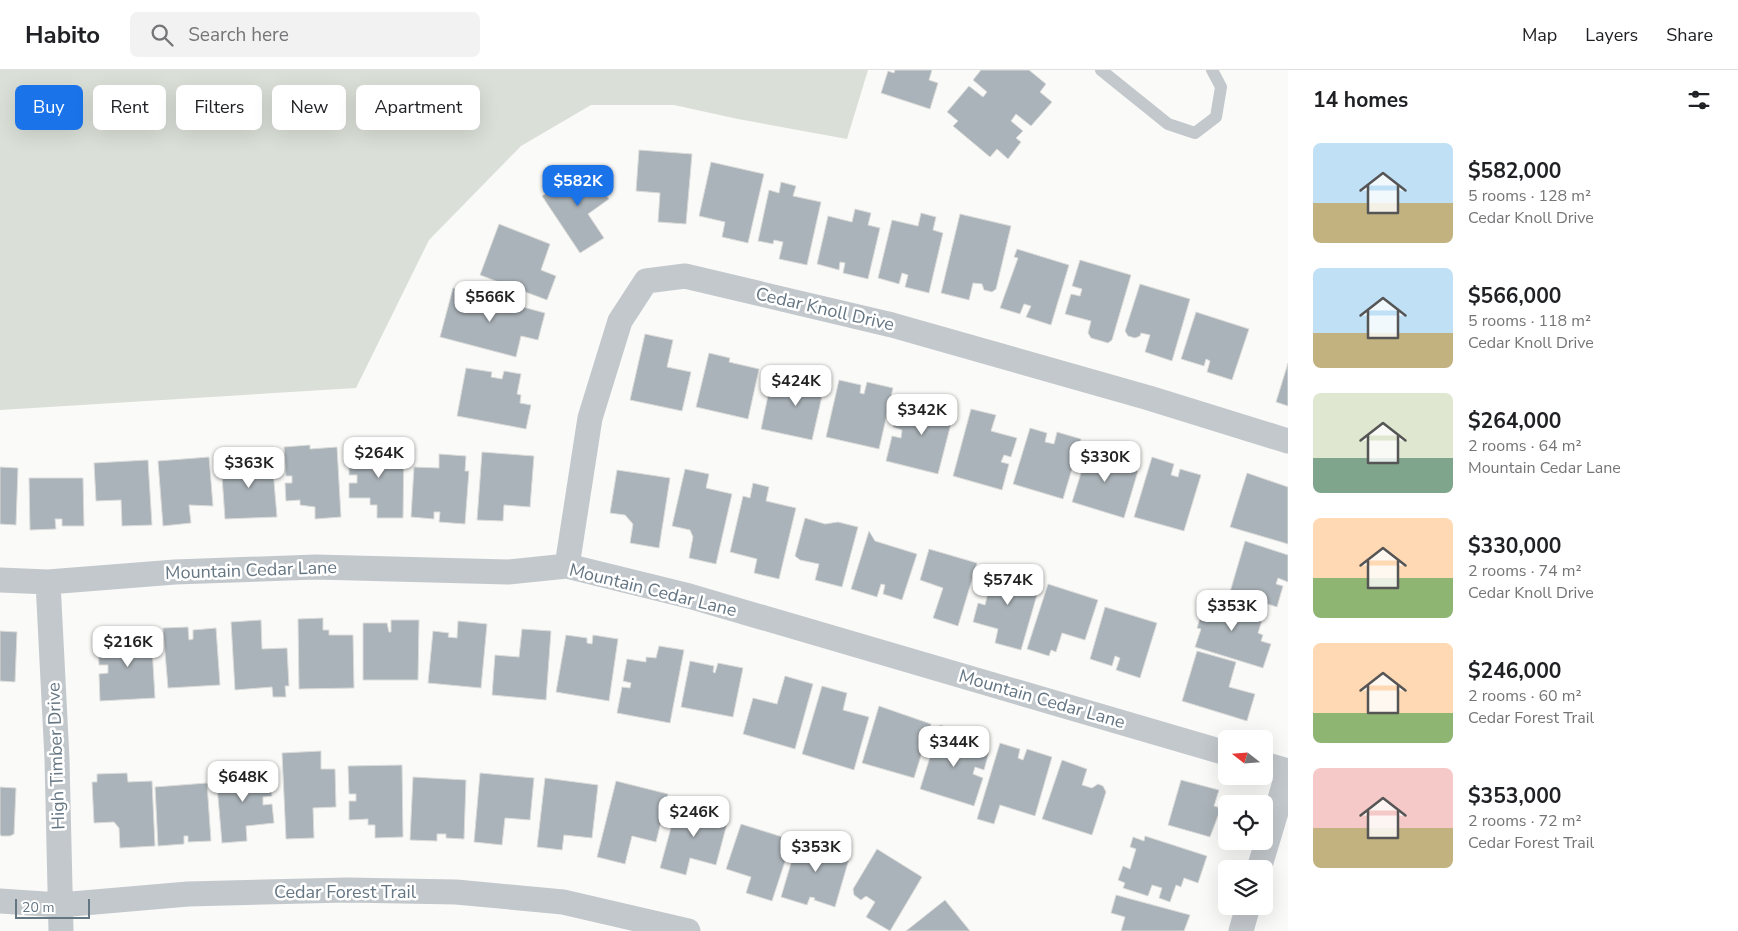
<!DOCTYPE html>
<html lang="en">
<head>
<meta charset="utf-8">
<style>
	body { margin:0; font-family:"Nunito Sans",sans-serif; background:#f2f2f2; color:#202124; height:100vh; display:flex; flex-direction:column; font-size:19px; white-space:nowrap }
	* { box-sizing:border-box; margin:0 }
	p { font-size:16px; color:#757577 }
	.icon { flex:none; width:28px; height:28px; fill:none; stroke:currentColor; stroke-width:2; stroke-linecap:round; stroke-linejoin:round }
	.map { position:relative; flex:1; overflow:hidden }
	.drawer { display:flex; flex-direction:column; background:#fff; width:450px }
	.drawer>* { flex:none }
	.banner { position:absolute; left:15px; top:15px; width:475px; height:45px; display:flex; gap:10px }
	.needle { width:32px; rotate:287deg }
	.fabs { position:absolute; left:1218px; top:660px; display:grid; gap:10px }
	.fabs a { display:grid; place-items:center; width:55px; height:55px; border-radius:8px; background:#fff; box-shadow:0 5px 20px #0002; font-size:25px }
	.scale { position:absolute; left:15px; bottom:12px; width:75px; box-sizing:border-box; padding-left:5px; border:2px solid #657683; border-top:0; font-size:14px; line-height:18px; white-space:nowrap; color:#657683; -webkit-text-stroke:4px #fff; paint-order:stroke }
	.price { position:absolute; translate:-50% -42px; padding:0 11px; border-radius:10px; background:#fff; color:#222; font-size:16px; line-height:32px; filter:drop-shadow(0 1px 2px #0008) }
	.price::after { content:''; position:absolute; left:50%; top:30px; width:15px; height:11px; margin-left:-8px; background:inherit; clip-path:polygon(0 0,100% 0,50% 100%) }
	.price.current { background:#1a73e8; color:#fff }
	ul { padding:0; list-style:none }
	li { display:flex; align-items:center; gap:15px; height:125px; padding:0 25px }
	li span { display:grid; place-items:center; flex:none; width:140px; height:100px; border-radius:8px; color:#555 }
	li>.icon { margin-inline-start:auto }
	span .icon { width:60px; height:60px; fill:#fffc; stroke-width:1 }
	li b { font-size:21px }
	h2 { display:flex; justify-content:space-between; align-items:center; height:60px; padding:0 25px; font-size:21px }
	.chip { padding:0 18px; border-radius:8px; background:#fff; box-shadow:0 5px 20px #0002; font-size:18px; line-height:45px }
	.chip.current { background:#1a73e8; color:#fff }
	header { display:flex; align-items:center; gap:30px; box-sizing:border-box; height:70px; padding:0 25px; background:#fff; border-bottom:1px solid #e0e0e0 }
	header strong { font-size:24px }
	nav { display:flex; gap:28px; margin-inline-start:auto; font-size:18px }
	.search { width:350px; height:45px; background:#f2f2f2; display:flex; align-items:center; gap:12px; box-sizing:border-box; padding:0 18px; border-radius:8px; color:#757577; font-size:19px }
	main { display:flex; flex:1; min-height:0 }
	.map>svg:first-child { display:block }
</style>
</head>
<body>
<header>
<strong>Habito</strong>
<div class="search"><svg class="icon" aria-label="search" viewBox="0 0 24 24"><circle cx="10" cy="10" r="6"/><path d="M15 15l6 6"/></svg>Search here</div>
<nav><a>Map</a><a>Layers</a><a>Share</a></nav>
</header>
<main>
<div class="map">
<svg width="1288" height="861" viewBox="0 0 1288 861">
	<rect width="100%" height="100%" fill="#fafaf8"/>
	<!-- green -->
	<path fill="#dadfd7" d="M 0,0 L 868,0 L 847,69 L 738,49 L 674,35 L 591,35 L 521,76 L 429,170 L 356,318 L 0,340 Z"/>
	<!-- building -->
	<path fill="#aab3b9" stroke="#dcdcda" d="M 895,0 L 932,0 L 929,10 L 938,13 L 930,39 L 881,23 L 888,1 L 894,3 Z
		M 981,0 L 1029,0 L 1046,14 L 1040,22 L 1052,32 L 1031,56 L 1016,44 L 1011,51 L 1023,61 L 1016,68 L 1021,72 L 1008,89 L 997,79 L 990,87 L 953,56 L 958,51 L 947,42 L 969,16 L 983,27 L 987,22 L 973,10 Z
		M 639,80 L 692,84 L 686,154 L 658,152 L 660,123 L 636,121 Z
		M 711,92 L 764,104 L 748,173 L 722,167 L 725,152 L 699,146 Z
		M 587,96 L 609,129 L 588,144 L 604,168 L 580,183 L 542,126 Z
		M 781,112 L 796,116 L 793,126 L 821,132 L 807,195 L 779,189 L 783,172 L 774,170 L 773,174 L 758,171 L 769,120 L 779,123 Z
		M 855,139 L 871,143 L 868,155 L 880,158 L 868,209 L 843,203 L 845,193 L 840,192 L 839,200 L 817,194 L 828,146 L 852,152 Z
		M 921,143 L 936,147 L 933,160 L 943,163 L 929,223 L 905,217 L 908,205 L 902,203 L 899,214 L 878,208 L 892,150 L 918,156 Z
		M 960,144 L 1011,156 L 996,219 L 992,222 L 984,220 L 982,214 L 973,213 L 969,230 L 941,223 Z
		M 499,154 L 550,174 L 541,200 L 556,206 L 547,230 L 480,205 Z
		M 1017,179 L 1069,195 L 1051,255 L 1026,247 L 1031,236 L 1024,234 L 1020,244 L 1000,238 L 1018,188 L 1014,187 Z
		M 1080,190 L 1131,205 L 1112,270 L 1108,273 L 1091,268 L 1088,263 L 1091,251 L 1065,244 L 1071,224 L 1080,226 L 1082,219 L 1072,216 Z
		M 1140,214 L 1190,229 L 1172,291 L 1145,282 L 1150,265 L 1141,263 L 1140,266 L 1135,268 L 1128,266 L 1125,261 Z
		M 453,218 L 545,243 L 538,270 L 521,266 L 516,287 L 440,267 Z
		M 1196,242 L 1249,259 L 1232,310 L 1207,302 L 1210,291 L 1206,289 L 1204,296 L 1181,289 Z
		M 645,264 L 673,270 L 667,297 L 691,302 L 682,341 L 630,330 Z
		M 709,283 L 730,288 L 729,292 L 759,299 L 748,349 L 696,337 Z
		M 1288,293 L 1288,336 L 1276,332 Z
		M 466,298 L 492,302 L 491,307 L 502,309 L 504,301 L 521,304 L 517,324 L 521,325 L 520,333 L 531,335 L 526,359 L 457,346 Z
		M 798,298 L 827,304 L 812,370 L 761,359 L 769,321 L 792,327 Z
		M 839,310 L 861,315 L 860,323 L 864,324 L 867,312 L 893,318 L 879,379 L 826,367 Z
		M 929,328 L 956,334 L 938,404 L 886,391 L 892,366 L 901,368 L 902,360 L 893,357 L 899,334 L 926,340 Z
		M 971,339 L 996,345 L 991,361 L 1017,368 L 1011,387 L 1004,385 L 1001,392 L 1009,394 L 1002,420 L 953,406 Z
		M 1030,358 L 1047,363 L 1045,372 L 1054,374 L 1057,362 L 1081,369 L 1063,429 L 1013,414 Z
		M 1090,374 L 1116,381 L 1112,396 L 1124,399 L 1127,396 L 1138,401 L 1124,448 L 1072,432 Z
		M 310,375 L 310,379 L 337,377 L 341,447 L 315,449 L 315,437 L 300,435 L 300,430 L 286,431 L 285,413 L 292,413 L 292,406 L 286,406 L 284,377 Z
		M 349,378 L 404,378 L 403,448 L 377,448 L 377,435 L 370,435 L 370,428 L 349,428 L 349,413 L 357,413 L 357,405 L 349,405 Z
		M 482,382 L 534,386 L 530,437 L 504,435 L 503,451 L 477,450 Z
		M 439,384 L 466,386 L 465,401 L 469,401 L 465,454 L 439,452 L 440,442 L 434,442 L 434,449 L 411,447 L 414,397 L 439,398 Z
		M 209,387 L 213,436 L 189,435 L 191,453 L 163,456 L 158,391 Z
		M 1152,387 L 1174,394 L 1171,405 L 1178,407 L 1180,399 L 1201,405 L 1184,461 L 1134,447 Z
		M 272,388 L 277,447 L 225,449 L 221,392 Z
		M 148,390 L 152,455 L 122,456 L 121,430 L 96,431 L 94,393 Z
		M 0,397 L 18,398 L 16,455 L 0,454 Z
		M 685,399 L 709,404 L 706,418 L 732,424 L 716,494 L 689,488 L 693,467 L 690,460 L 672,456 Z
		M 617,400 L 670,408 L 659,478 L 630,473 L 633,454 L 625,445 L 610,443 Z
		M 1247,403 L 1288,417 L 1288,474 L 1230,457 Z
		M 29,408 L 83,408 L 84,456 L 62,456 L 62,449 L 55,449 L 56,459 L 30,460 Z
		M 753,413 L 769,417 L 766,431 L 796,438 L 779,509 L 754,503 L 757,489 L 730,482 L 743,426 L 750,428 Z
		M 805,448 L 825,454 L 838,452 L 858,457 L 842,517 L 815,510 L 819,494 L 800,490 L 795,486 Z
		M 869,461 L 875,471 L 917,484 L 902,530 L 883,524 L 885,515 L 881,514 L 877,527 L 851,519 Z
		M 1245,471 L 1288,485 L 1288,512 L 1278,508 L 1276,514 L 1283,516 L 1277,537 L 1230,522 Z
		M 929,479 L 977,493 L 958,556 L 933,548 L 943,518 L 920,510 Z
		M 988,496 L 1041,511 L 1021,580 L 995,573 L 998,559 L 973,552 L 978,533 L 985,535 L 989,519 L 982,517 Z
		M 1048,514 L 1098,530 L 1085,570 L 1062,563 L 1056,582 L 1051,580 L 1049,586 L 1027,579 Z
		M 1207,526 L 1264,544 L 1258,563 L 1263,565 L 1261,571 L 1271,574 L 1263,598 L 1195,577 L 1201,559 L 1197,558 Z
		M 1105,537 L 1157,553 L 1140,608 L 1116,600 L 1120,588 L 1115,586 L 1112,596 L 1090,589 Z
		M 323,548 L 323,560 L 329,560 L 329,565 L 353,565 L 354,618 L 299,619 L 298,549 Z
		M 261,550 L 262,579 L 287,578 L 289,616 L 285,616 L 286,627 L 273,627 L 272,617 L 235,620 L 231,552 Z
		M 391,550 L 419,550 L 418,610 L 363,610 L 363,553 L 387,553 L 389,562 L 391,562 Z
		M 458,551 L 487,554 L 481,618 L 428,613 L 433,561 L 449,563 L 448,567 L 457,568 Z
		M 188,557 L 189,570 L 193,569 L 193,560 L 216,558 L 220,615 L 168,618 L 163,558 Z
		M 522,559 L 551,561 L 546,630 L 492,625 L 495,585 L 519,587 Z
		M 151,560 L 155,628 L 100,631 L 99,604 L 108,603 L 108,595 L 99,595 L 98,576 L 124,575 L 123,561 Z
		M 0,561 L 17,562 L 15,612 L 0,611 Z
		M 566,565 L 587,568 L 587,573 L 592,574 L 593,565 L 618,569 L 609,631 L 556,622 Z
		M 659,576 L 684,580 L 670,653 L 617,643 L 622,617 L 630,618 L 631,613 L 623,611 L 627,589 L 646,592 L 646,587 L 656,588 Z
		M 1197,581 L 1236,592 L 1229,617 L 1255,624 L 1247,651 L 1182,631 Z
		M 690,591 L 714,596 L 713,602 L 715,603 L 718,593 L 743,598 L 733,647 L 681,637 Z
		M 785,606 L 813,614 L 795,679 L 743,664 L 753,628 L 777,634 Z
		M 822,616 L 847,623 L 843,640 L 869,647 L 854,700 L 802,684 Z
		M 879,636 L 931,654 L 914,708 L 862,693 Z
		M 940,655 L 964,663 L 961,673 L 989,682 L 984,700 L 975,697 L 973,704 L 983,708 L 974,736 L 920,719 Z
		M 1000,673 L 1020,679 L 1018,688 L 1023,690 L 1027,679 L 1052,687 L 1035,746 L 1000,735 L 994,754 L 977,749 Z
		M 321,681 L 321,699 L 335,699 L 336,737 L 313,738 L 314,768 L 286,769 L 282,683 Z
		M 1062,690 L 1087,699 L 1082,715 L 1092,718 L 1098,714 L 1103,716 L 1106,722 L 1092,765 L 1042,749 Z
		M 402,695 L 403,767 L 375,768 L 375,755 L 368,755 L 368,749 L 349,750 L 349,731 L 356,731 L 356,724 L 349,724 L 348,696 Z
		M 269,699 L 272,726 L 263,727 L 263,735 L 272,734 L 274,753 L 246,756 L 247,771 L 222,773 L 216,704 Z
		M 127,703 L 128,712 L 152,711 L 155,776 L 120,778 L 119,758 L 114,752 L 94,753 L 92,712 L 97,712 L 97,704 Z
		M 480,703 L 534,708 L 530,750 L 505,748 L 502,775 L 474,772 Z
		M 413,707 L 466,710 L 464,769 L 446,768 L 446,764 L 437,764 L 437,771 L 410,770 Z
		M 545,708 L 598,715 L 592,768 L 564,765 L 562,780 L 537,777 Z
		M 1181,710 L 1219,720 L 1214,736 L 1221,738 L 1210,767 L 1168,755 Z
		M 616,711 L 668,724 L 656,772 L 632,766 L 625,794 L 597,787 Z
		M 207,713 L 211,771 L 188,772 L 188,766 L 184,766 L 184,774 L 158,776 L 155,717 Z
		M 0,717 L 16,718 L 14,764 L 10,766 L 1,766 L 0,764 Z
		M 695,731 L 703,733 L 702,739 L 729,746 L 716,795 L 690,788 L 686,805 L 660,798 L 678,732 L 694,737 Z
		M 741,754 L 792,770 L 772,831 L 746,823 L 751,807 L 726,799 Z
		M 799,766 L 851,782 L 835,837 L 814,830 L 815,828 L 810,827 L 807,835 L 781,827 Z
		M 1145,766 L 1207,786 L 1198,813 L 1184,808 L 1181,817 L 1176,815 L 1170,832 L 1159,828 L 1162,818 L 1152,815 L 1148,826 L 1123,818 L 1125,813 L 1118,810 L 1123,796 L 1130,799 L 1136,779 L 1130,777 L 1133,767 L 1144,771 Z
		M 877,779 L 922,807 L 890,861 L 866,847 L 875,832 L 866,826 L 861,830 L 854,825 L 853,819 Z
		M 1116,825 L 1190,845 L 1184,861 L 1121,861 L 1125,847 L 1111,843 Z
		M 945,830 L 970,861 L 906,861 Z"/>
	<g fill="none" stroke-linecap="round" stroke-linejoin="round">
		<!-- service -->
		<path stroke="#c3c8cc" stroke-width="12" d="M 1101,0 L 1168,54 L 1195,63 L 1216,47 L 1221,17 L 1212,0"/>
		<!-- minor -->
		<path stroke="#c3c8cc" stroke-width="25" d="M 567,496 L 590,348 L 620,251 L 646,211 L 685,206 L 892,255 L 1149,328 L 1288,371
			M 0,510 L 48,512 L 175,502 L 316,497 L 508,502 L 567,496 L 689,526 L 1226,683
			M 48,512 L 57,689 L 61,861
			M 1264,694 L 1288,701
			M 1259,799 L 1288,702
			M 0,831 L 60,835 L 188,824 L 347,820 L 456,822 L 563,832 L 688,861
			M 1241,861 L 1248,836"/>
	</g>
	<g text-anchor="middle" stroke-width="5" stroke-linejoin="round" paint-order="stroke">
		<!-- street labels -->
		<g font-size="18" fill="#657683" stroke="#fff">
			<text transform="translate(825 239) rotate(13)" y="6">Cedar Knoll Drive</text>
			<text transform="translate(251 500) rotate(-2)" y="6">Mountain Cedar Lane</text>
			<text transform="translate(653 520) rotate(14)" y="6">Mountain Cedar Lane</text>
			<text transform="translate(1042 629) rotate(16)" y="6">Mountain Cedar Lane</text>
			<text transform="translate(56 686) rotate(-92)" y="6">High Timber Drive</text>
			<text x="345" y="828">Cedar Forest Trail</text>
		</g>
	</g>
</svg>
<div class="fabs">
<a><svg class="needle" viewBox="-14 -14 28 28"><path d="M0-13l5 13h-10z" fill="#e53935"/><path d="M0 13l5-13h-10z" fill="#757577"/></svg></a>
<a><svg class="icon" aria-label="locate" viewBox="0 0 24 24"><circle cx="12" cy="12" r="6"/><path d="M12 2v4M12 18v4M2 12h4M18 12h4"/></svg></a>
<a><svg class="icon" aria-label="layers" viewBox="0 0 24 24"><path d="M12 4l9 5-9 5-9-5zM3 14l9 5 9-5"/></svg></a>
</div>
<div class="scale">20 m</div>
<b class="price current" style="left:578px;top:137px">$582K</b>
<b class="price" style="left:490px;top:253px">$566K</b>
<b class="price" style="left:796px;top:337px">$424K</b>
<b class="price" style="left:922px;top:366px">$342K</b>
<b class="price" style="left:379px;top:409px">$264K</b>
<b class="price" style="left:1105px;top:413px">$330K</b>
<b class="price" style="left:249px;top:419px">$363K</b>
<b class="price" style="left:1008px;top:536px">$574K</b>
<b class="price" style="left:1232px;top:562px">$353K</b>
<b class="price" style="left:128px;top:598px">$216K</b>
<b class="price" style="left:954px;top:698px">$344K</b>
<b class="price" style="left:243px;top:733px">$648K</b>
<b class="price" style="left:694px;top:768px">$246K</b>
<b class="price" style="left:816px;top:803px">$353K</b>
<div class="banner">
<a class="chip current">Buy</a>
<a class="chip">Rent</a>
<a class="chip">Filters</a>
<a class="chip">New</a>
<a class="chip">Apartment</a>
</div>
</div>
<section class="drawer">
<h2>14 homes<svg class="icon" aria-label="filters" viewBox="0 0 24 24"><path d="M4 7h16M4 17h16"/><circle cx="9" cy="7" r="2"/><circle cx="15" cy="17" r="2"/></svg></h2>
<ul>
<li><span style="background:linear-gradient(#bfe0f5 60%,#c2b280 0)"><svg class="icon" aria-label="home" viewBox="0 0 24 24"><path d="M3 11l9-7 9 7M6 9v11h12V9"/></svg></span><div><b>$582,000</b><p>5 rooms · 128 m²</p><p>Cedar Knoll Drive</p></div></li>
<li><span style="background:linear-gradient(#bfe0f5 65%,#c2b280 0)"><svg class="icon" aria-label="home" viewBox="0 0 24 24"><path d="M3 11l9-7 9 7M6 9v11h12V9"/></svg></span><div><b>$566,000</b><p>5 rooms · 118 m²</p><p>Cedar Knoll Drive</p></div></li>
<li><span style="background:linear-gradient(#dfe7d0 65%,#7fa58c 0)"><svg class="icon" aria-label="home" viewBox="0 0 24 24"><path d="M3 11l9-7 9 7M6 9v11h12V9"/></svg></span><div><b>$264,000</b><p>2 rooms · 64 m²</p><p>Mountain Cedar Lane</p></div></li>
<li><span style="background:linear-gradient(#ffd9b3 60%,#8fb573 0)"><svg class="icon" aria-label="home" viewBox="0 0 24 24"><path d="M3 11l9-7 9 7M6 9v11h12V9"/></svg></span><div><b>$330,000</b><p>2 rooms · 74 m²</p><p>Cedar Knoll Drive</p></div></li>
<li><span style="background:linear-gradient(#ffd9b3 70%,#8fb573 0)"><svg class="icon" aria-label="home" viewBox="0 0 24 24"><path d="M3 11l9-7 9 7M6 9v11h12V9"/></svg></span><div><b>$246,000</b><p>2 rooms · 60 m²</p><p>Cedar Forest Trail</p></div></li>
<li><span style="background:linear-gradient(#f6c9c9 60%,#c2b280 0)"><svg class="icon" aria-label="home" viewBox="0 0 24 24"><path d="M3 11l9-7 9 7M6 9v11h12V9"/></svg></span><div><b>$353,000</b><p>2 rooms · 72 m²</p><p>Cedar Forest Trail</p></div></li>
</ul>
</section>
</main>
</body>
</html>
